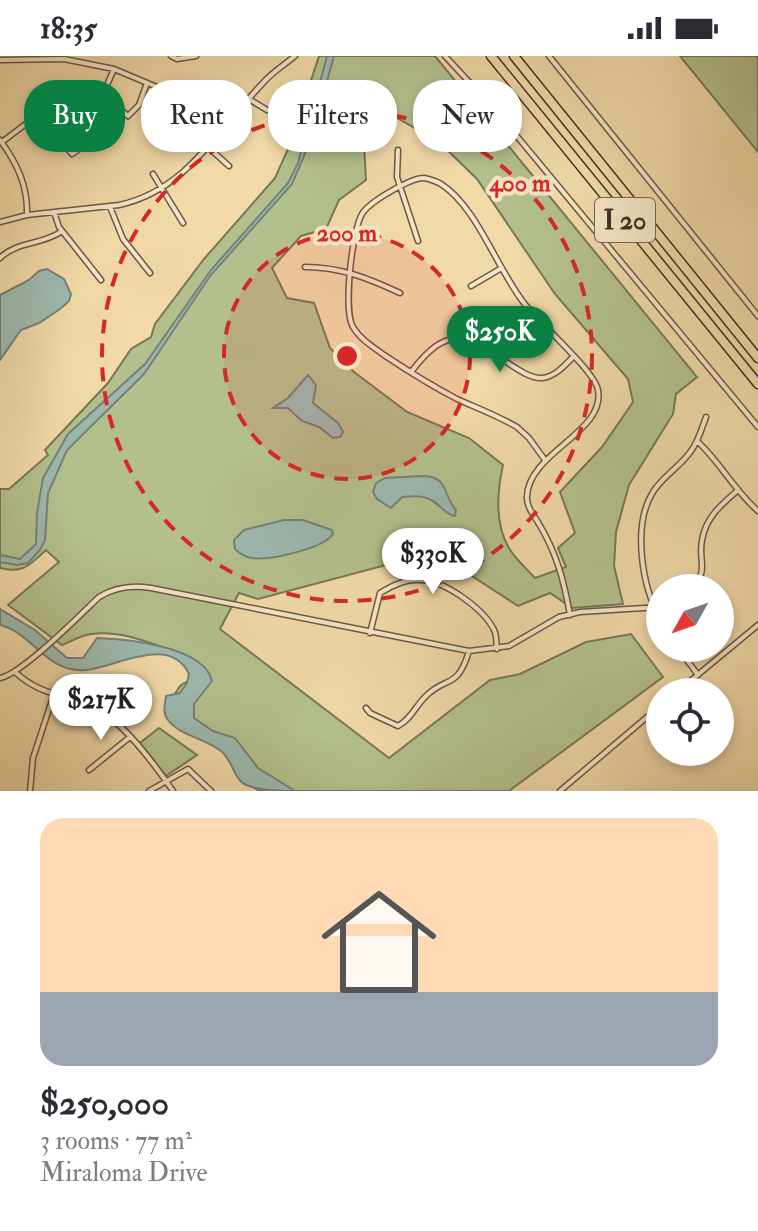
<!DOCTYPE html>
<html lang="en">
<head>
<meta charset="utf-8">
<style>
	body { margin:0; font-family:"IM FELL Double Pica",serif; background:#f2f2f3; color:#2b2b33; height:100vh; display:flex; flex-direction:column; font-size:30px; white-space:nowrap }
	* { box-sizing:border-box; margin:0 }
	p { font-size:26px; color:#7c7c81 }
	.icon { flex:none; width:44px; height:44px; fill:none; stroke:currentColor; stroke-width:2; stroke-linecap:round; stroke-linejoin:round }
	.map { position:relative; height:735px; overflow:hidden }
	.sheet { display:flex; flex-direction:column; background:#fff; flex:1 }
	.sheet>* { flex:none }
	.banner { position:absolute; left:24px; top:24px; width:710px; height:72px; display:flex; gap:16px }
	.needle { width:52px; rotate:230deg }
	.controls { position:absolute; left:646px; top:518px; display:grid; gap:16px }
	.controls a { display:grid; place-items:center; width:88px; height:88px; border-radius:50%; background:#fff; box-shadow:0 4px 12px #0003; font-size:40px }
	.price { position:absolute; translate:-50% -68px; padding:0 18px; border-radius:28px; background:#fff; color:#222; font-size:26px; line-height:52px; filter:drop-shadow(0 2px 4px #0008) }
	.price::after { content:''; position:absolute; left:50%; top:48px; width:24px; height:18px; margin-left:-12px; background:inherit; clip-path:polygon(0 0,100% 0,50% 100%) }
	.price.selected { background:#0b8043; color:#fff }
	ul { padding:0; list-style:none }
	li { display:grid; align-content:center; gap:16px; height:424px; padding:0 40px }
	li+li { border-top:2px solid #e1e1e2 }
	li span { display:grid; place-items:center; height:248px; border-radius:24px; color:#555 }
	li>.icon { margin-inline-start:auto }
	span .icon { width:144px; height:144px; fill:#fffc; stroke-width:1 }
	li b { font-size:34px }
	.chip { padding:0 28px; border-radius:32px; background:#fff; box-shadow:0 4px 12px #0003; font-size:28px; line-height:72px }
	.chip.selected { background:#0b8043; color:#fff }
	.status { display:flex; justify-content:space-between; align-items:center; height:56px; padding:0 40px; background:#fff; direction:ltr }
	.status svg { height:22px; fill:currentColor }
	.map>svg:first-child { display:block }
</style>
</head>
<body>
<div class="status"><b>18:35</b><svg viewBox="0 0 49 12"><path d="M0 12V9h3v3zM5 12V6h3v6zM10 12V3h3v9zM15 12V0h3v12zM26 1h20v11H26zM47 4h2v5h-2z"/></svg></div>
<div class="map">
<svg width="758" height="735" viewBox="0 0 758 735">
	<rect width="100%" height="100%" fill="#f1d9a8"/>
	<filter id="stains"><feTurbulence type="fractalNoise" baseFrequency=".0025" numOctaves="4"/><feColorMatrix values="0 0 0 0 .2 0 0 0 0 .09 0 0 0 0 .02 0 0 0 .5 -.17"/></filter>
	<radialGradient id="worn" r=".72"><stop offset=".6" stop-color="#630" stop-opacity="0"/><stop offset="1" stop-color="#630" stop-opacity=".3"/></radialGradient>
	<!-- green -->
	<path fill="#b3c08d" stroke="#787759" stroke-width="2" fill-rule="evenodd" d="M 319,0 L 435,0 L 697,321 L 676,338 L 673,358 L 629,429 L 616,476 L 614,510 L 623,548 L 572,552 L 550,537 L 518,550 L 435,496 L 258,543 L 239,537 L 220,573 L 389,702 L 490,624 L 520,618 L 586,586 L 631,578 L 663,621 L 509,735 L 259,735 L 237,718 L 238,712 L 203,672 L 171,644 L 180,630 L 191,623 L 184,599 C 155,589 123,574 92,578 C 82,579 71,585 62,589 L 8,549 L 59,506 L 46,494 C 30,509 23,518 0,512 L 0,433 L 9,433 L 48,399 L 45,394 L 108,327 L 131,293 L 151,281 L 155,268 L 204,203 L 275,122 L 289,91 ZM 390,58 L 439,86 L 477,123 L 555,238 L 628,323 L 633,346 L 602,391 L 560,436 L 575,477 L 558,492 L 566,511 L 535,522 C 527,513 515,503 509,492 C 494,467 497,436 503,409 L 469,382 L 407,356 L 354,316 L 330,292 L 314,247 L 287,242 L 272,212 L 301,180 L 326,173 L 339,144 L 366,124 L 364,87 Z
		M 680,0 L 758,0 L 758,96 Z
		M 159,672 L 197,699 L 166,720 L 140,687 Z"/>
	<!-- water -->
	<path fill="#9cb9af" stroke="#768178" stroke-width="2" d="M 327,0 L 334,0 L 310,86 L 292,128 L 210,220 L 144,318 L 67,394 L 48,437 L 45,484 L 40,494 L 28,507 L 17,509 L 0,506 L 0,499 L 20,503 L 36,488 L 37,457 L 43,422 L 68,378 L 145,308 L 211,214 L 288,127 L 298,107 Z
		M 47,213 L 64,223 L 71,238 L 69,245 L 60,253 L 39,267 L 21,274 L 0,304 L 0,239 L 29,224 L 39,215 Z
		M 308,319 L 316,329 L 313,347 L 338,367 L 343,376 L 340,381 L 333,382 L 319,371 L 302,365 L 288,352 L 273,352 L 288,342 Z
		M 422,420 C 449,420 442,438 456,454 L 455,460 C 444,458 441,449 431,444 C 422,439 412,440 402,441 L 391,452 L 377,443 L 373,436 L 376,427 L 385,422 Z
		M 284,464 L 303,464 L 332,474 L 333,478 C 324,492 270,505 252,502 C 245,501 240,498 235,493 L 234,484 L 244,474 Z
		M 0,553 L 35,574 L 67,602 L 83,602 L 97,582 C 126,583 204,590 212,625 L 194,648 L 194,662 L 213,675 L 235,682 L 258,712 L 295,735 C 279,735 261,735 246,729 C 234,724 232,703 221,695 C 205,682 180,680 168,664 C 162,657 165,648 166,640 L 180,637 L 187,627 L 189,618 C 170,578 117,611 86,614 C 47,618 33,577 0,569 Z"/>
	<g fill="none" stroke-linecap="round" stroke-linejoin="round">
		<defs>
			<path id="minor" d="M 171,0 L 177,3 L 196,0
				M 445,0 L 496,55 L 758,371
				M 549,0 L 758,260
				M 0,4 L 64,3 L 114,13 L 164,34 L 209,47 L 233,62
				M 114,13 L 103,38 L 128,60 L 139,49 L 147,27
				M 249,43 L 267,54
				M 0,84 C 17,107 28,130 27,159
				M 2,86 L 35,61 L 43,63 L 72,98 L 89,86
				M 208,91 L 229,110
				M 398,94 L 397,121 L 418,185
				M 153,118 L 183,167
				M 110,151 L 123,183 L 150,217
				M 54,156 L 59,171 L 101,224
				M 0,166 L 27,159 L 119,149 C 186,135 218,74 262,28 C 271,17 284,9 295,0
				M 0,202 C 17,185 43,189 62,175
				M 305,211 C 340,211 368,222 400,237
				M 471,230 L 500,213
				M 411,316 C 450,265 467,280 514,311 C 522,316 533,323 543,322 C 556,320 565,309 573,301
				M 697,385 C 720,406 734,434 758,455
				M 545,404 L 529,382 L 517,371 C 498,360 477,352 457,343 C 432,330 408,315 384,299 C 373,291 360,283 353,271 C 343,254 352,175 362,158 C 369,146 410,122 424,122 C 429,123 436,125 441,128 C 477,151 497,213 524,247 C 538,266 595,315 598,334 C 606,376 529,396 527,440 C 526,451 534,459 539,468 C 557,498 564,525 570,559
				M 693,532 C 709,513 698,505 702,484 C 706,461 721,449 738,434
				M 660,562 C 642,531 632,469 653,436 C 663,420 680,411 691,395 C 698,386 702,372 706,361
				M 370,577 L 380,537 C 391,530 408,522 422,524 C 445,525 484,553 494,574 C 497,579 496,587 497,593
				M 678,592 L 698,619
				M 15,616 C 42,641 65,637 95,652 C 124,666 155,709 173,735
				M 0,622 C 22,618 80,559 99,541 C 115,531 133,529 151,532 L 469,595 L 509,590 L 559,561 L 580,556 L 660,551
				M 677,636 L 758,569
				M 366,652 L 370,657 L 398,670 C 411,663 415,651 425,641 C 446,619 457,635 469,595
				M 89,714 L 130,681
				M 30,735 L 33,702 L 54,638
				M 149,735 L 188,713 L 211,735
				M 560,735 L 660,650"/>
			<path id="highway" d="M 491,0 L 758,328
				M 514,0 L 758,302"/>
		</defs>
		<!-- minor casing -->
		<use href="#minor" stroke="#6a5946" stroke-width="7"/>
		<!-- highway casing -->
		<use href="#highway" stroke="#3d2e25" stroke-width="11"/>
		<!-- minor -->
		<use href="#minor" stroke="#f6e6c6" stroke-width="4"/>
		<!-- highway -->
		<use href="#highway" stroke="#f1d9a8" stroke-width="8"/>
	</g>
	<!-- distance rings -->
	<circle cx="347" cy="300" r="123" fill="#d62828" fill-opacity=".12"/>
	<g fill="none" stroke="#d62828" stroke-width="4" stroke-dasharray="14 10">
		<circle cx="347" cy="300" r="123"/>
		<circle cx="347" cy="300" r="245"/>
	</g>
	<g text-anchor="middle" stroke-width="8" stroke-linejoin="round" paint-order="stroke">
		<!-- shield labels -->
		<rect fill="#f6e6c6" stroke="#746555" stroke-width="2" x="595" y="142" width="60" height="44" rx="6"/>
		<g font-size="26" font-weight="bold" fill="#3d2e25">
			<text x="625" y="173">I 20</text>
		</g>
	</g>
	<circle cx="347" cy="300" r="12" fill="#d62828" stroke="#f6e6c6" stroke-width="4"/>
	<g font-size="24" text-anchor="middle" font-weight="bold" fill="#d62828" stroke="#f6e6c6" stroke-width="8" stroke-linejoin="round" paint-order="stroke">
		<text x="520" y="135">400 m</text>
		<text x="347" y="185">200 m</text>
	</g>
	<rect width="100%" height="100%" filter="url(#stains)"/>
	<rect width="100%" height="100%" fill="url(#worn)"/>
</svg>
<div class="controls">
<a><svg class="needle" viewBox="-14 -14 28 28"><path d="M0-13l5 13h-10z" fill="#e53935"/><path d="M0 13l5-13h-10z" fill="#7c7c81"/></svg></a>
<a><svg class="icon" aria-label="locate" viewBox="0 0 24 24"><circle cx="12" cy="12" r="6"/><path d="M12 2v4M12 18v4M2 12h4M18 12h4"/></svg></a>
</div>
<b class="price selected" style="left:500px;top:318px">$250K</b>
<b class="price" style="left:433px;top:540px">$330K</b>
<b class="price" style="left:101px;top:686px">$217K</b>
<div class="banner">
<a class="chip selected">Buy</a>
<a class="chip">Rent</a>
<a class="chip">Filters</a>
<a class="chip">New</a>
</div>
</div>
<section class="sheet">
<ul>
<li><span style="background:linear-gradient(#ffd9b3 70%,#9aa5b1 0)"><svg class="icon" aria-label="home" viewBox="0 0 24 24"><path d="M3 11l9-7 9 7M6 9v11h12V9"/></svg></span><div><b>$250,000</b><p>3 rooms · 77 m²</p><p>Miraloma Drive</p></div></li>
</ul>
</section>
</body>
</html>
